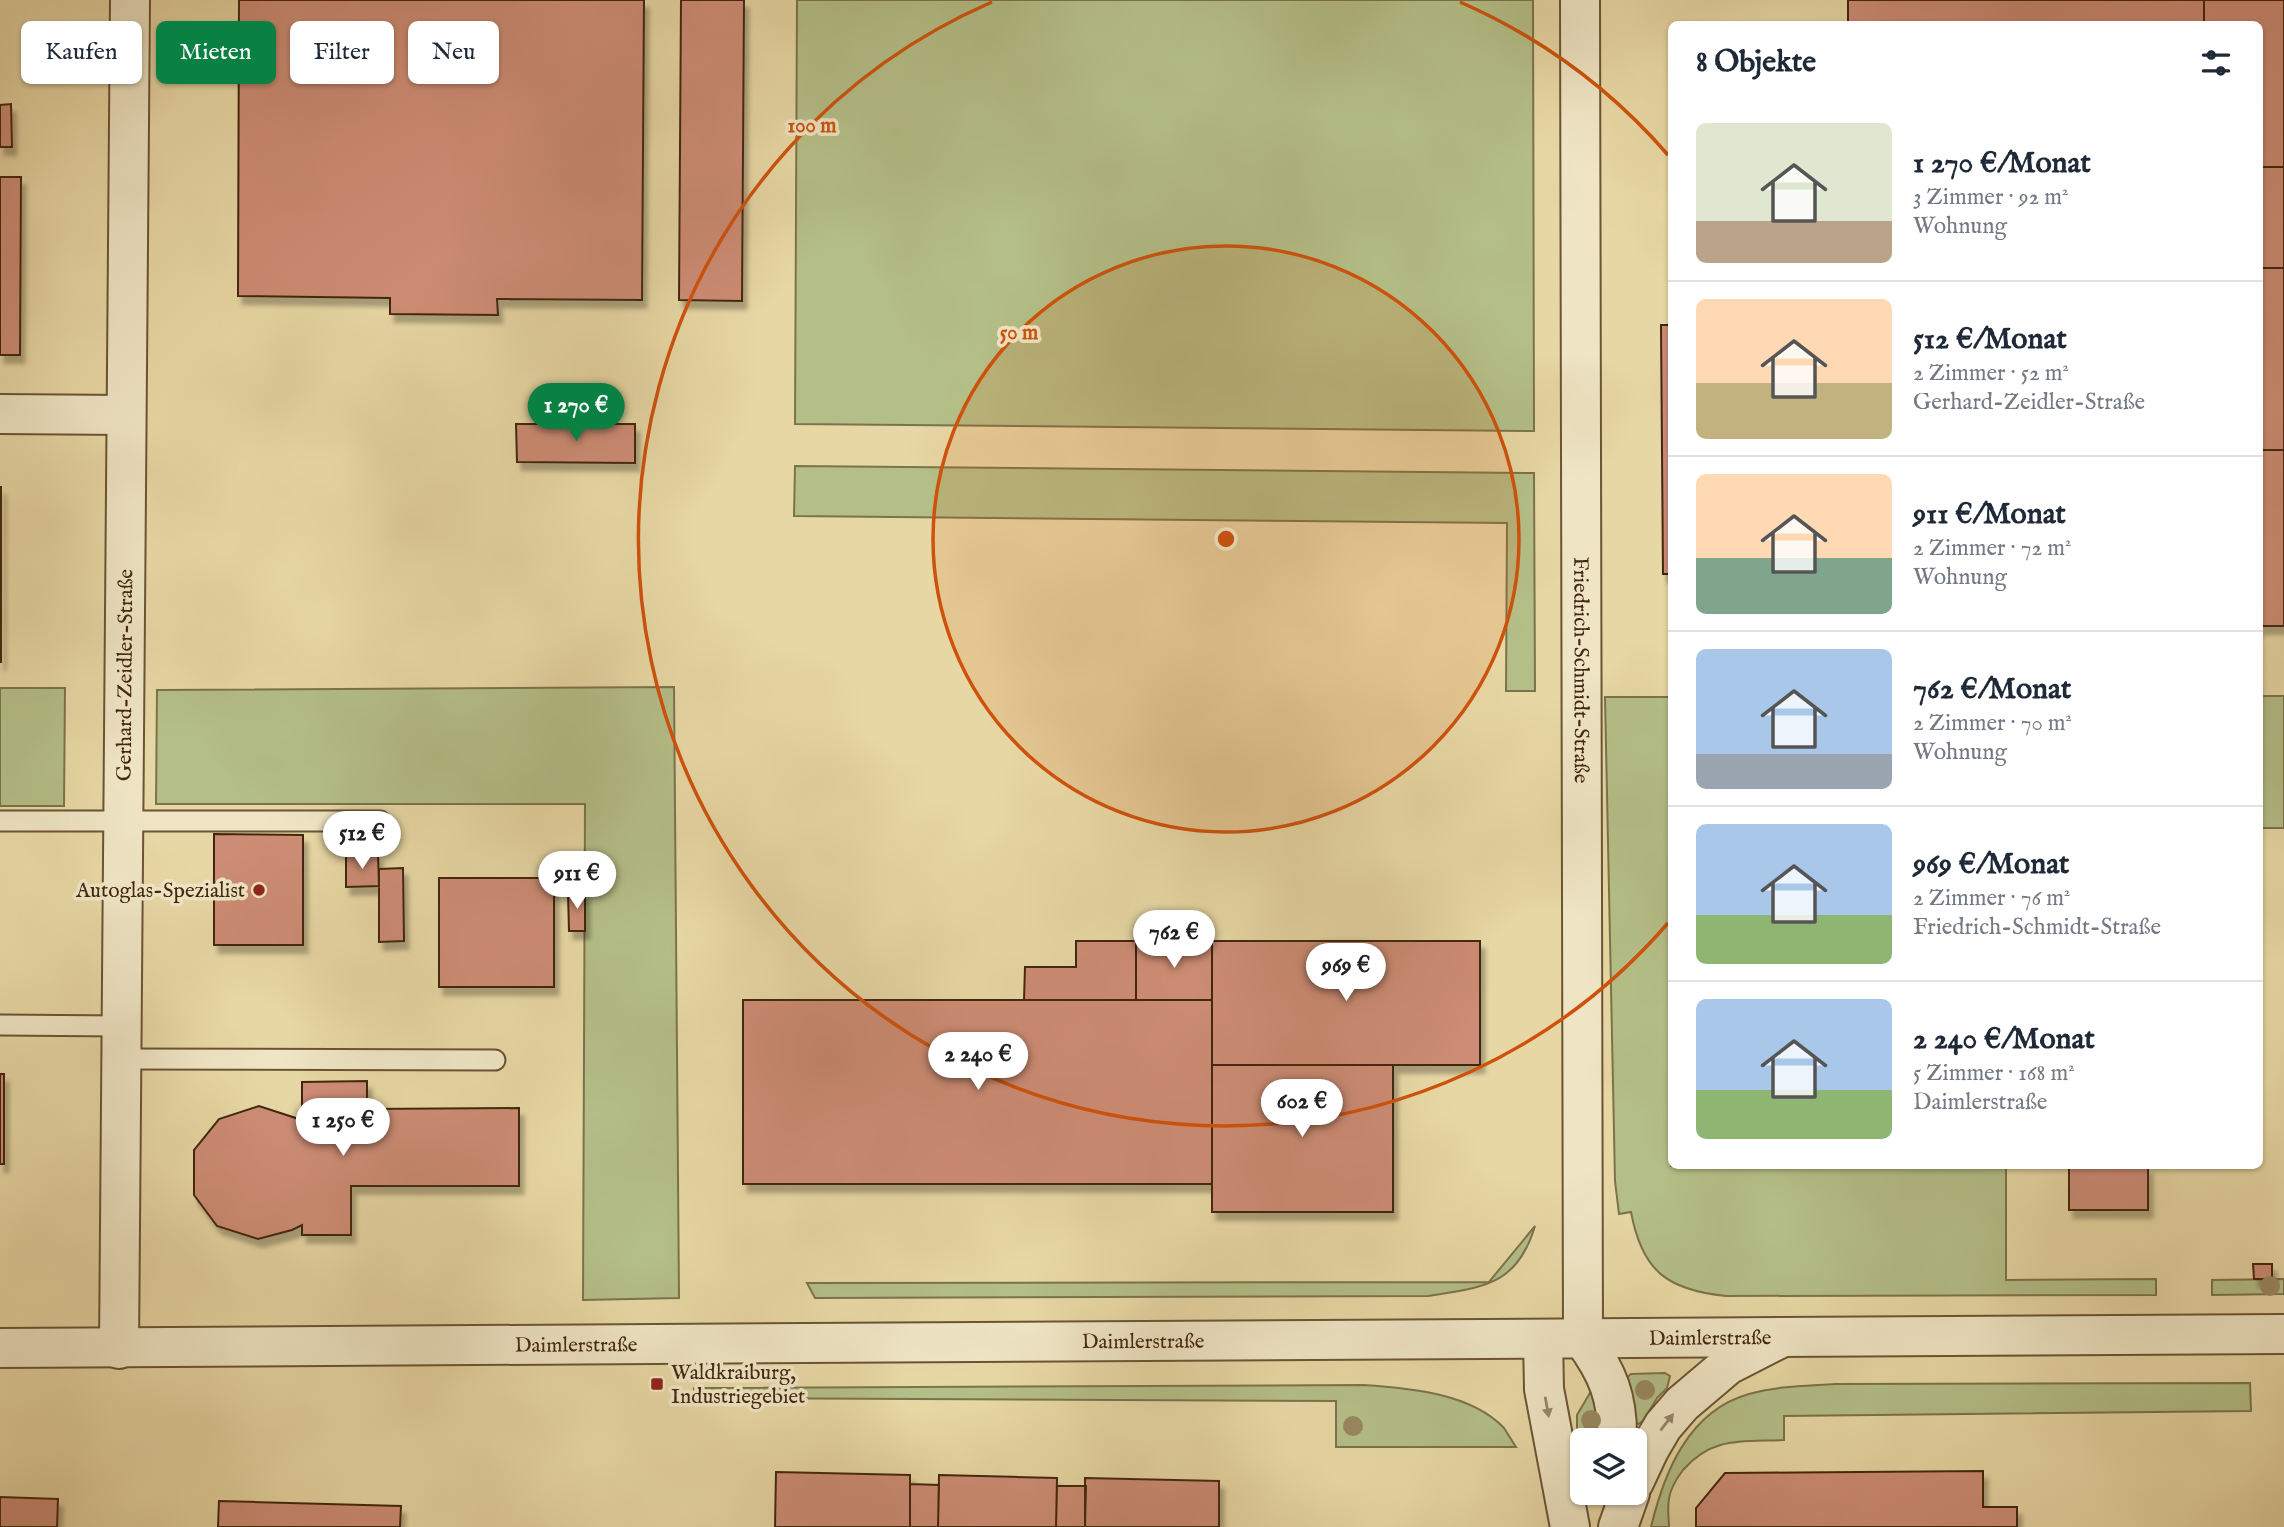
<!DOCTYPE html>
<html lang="de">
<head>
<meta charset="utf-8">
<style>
	body { margin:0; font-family:"IM FELL English",serif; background:#f6f6f7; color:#1f2937; height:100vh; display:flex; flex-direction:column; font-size:26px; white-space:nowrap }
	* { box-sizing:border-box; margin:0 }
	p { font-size:23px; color:#747a83 }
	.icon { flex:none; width:38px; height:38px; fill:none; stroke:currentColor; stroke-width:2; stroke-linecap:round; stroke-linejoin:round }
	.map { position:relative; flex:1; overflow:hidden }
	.side { position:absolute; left:1668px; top:21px; width:595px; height:1148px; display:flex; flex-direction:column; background:#fff; border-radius:10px; box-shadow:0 2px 5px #0004 }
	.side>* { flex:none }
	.guide { position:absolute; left:21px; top:21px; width:665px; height:63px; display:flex; gap:14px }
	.controls { position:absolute; left:1570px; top:1428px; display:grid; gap:14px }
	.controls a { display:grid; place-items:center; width:77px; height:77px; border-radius:10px; background:#fff; box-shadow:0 2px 5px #0004; font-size:35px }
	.price { position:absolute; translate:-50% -60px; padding:0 16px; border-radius:24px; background:#fff; color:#222; font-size:23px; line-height:46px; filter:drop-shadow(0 2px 4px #0008) }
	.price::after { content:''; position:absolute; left:50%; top:42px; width:21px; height:16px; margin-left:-10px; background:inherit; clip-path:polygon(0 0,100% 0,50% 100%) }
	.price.on { background:#0b8043; color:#fff }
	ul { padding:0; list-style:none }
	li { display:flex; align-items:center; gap:21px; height:175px; padding:0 28px }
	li+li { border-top:2px solid #e0e1e3 }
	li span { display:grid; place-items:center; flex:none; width:196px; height:140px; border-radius:10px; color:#555 }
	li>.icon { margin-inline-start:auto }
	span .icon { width:84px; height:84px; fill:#fffc; stroke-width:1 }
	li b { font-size:30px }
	h2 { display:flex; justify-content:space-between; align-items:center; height:84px; padding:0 28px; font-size:30px }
	.chip { padding:0 24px; border-radius:10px; background:#fff; box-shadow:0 2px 5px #0004; font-size:24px; line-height:63px }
	.chip.on { background:#0b8043; color:#fff }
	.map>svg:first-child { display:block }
</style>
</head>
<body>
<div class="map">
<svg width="2284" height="1527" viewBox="0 0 2284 1527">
	<defs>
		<filter id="shadow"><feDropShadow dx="4.5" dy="8" stdDeviation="2" flood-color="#0004"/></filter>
	</defs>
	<rect width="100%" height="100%" fill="#e7d7a4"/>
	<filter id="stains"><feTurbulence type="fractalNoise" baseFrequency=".00286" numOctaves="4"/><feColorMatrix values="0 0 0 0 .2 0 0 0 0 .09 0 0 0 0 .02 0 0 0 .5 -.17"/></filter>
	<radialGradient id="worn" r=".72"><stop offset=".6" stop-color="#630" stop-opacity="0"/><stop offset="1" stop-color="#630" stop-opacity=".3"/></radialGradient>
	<!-- green -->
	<path fill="#b4be87" stroke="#7b734b" stroke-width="2" d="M 797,0 L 1533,0 L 1534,431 L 795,424 Z
		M 795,466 L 1534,473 L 1535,691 L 1506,691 L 1507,523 L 794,516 Z
		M 674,687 L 679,1298 L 583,1300 L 585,804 L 156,804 L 157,690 Z
		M 0,688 L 65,688 L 64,806 L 0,806 Z
		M 2259,696 L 2284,696 L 2284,828 L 2259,828 Z
		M 1605,697 L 1671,697 L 1671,1166 L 2006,1166 L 2006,1280 L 2156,1279 L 2156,1295 L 1726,1296 C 1667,1290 1642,1271 1631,1212 L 1619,1214 L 1615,1181 Z
		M 1535,1226 C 1517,1286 1483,1287 1428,1296 L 815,1298 L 807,1283 L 1489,1282 Z
		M 2284,1279 L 2284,1294 L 2212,1295 L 2212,1280 Z
		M 1665,1373 L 1670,1376 L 1667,1388 L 1657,1398 L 1643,1421 L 1638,1424 L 1634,1422 L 1626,1378 L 1631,1374 Z
		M 2250,1383 L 2251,1411 L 1784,1416 L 1784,1440 C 1742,1442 1713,1436 1683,1470 C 1677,1478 1670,1490 1669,1499 C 1667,1508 1669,1518 1669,1527 L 1651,1527 C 1664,1473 1688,1411 1749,1394 C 1777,1386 1806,1386 1835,1384 Z
		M 1363,1385 C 1409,1388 1471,1393 1504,1428 C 1508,1434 1512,1441 1516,1447 L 1336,1447 L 1336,1401 L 694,1398 L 694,1388 Z
		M 1595,1392 L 1603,1440 L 1582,1440 L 1582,1448 L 1577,1448 L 1577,1415 L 1590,1393 Z"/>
	<!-- building -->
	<path fill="#cd8c75" stroke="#42280f" stroke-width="2" filter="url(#shadow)" d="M 239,0 L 644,0 L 642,300 L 497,299 L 498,315 L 390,314 L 390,298 L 238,296 Z
		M 681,0 L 744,0 L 742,301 L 679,300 Z
		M 1848,0 L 2204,0 L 2204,24 L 1848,24 Z
		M 2204,0 L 2284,0 L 2284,167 L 2259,167 L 2259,24 L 2204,24 Z
		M 11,104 L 12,147 L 0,147 L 0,105 Z
		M 2259,167 L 2284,167 L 2284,268 L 2259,268 Z
		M 0,177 L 21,177 L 20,355 L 0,355 Z
		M 2259,268 L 2284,268 L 2284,450 L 2259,450 Z
		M 1661,325 L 1671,325 L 1671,574 L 1663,574 Z
		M 516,424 L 635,424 L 635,463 L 517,462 Z
		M 2259,450 L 2284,450 L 2284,626 L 2259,626 Z
		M 0,487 L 1,487 L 1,662 L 0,662 Z
		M 214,834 L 303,835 L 303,945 L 214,945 Z
		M 378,854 L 379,886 L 346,887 L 346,855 Z
		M 403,868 L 404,941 L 379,942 L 379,869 Z
		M 439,878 L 554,878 L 554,987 L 439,987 Z
		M 568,892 L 585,892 L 585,931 L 569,931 Z
		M 1076,941 L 1136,941 L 1136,1000 L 1024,1000 L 1025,967 L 1076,967 Z
		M 1136,941 L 1212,941 L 1212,1000 L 1136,1000 Z
		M 1212,941 L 1480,941 L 1480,1065 L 1212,1065 Z
		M 743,1000 L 1212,1000 L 1212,1184 L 743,1184 Z
		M 1212,1065 L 1393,1065 L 1393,1212 L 1212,1212 Z
		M 0,1074 L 4,1074 L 4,1164 L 0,1164 Z
		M 367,1081 L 367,1109 L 519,1108 L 519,1186 L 351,1186 L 351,1235 L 302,1235 L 302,1225 L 292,1230 L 258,1239 L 217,1226 L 194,1195 L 194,1150 L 219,1119 L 259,1106 L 302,1120 L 302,1082 Z
		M 2069,1166 L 2148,1166 L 2148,1210 L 2069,1210 Z
		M 2253,1264 L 2272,1264 L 2272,1279 L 2254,1279 Z
		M 1983,1471 L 1983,1507 L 2017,1507 L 2017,1527 L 1696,1527 L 1696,1508 L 1725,1473 Z
		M 776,1472 L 910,1475 L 910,1527 L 775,1527 Z
		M 939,1475 L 1057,1478 L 1056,1527 L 938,1527 Z
		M 1085,1478 L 1219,1481 L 1219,1527 L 1085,1527 Z
		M 910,1484 L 939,1485 L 938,1527 L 910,1527 Z
		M 1057,1486 L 1086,1486 L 1085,1527 L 1056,1527 Z
		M 0,1497 L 58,1499 L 57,1527 L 0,1527 Z
		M 219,1501 L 401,1506 L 400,1527 L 218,1527 Z"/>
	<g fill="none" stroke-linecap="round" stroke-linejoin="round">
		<defs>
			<path id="service" d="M 0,821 L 380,821
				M 0,1025 L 121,1026
				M 122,1059 L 495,1060"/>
			<g id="minor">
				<path id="s1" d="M 1580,0 L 1583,1339 C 1608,1373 1618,1398 1617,1440"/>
				<path d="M 0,414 L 126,415"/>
				<path d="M 1543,1339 L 1544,1389 L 1570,1527"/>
				<path id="s2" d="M 119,1349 L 130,0"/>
				<path d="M 1634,1482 L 1649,1450 L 1663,1426 L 1682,1404 L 1728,1365 L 1783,1337"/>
				<path d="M 1618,1527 L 1630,1493"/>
			</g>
			<g id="tertiary">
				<path id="s3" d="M 0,1348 L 2284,1334"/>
			</g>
		</defs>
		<!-- service casing -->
		<use href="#service" stroke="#6b5434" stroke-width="23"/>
		<!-- minor casing -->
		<use href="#minor" stroke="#6b5434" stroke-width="42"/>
		<!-- tertiary casing -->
		<use href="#tertiary" stroke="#6b5434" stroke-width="42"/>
		<!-- service -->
		<use href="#service" stroke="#efe5c4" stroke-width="19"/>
		<!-- minor -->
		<use href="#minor" stroke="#efe5c4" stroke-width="38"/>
		<!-- tertiary -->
		<use href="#tertiary" stroke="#efe5c4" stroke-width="38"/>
	</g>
	<!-- trees -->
	<g fill="#99875f">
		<circle cx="2270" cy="1286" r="10"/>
		<circle cx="1645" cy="1390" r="10"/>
		<circle cx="1591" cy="1420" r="10"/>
		<circle cx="1353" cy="1426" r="10"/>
	</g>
	<!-- one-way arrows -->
	<defs><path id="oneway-solid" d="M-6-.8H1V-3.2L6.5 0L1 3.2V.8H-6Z" transform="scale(1.75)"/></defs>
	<g fill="#98866a">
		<use href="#oneway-solid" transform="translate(1547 1407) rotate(80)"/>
		<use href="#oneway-solid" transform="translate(1667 1422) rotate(-52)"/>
	</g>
	<!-- distance rings -->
	<circle cx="1226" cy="539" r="293" fill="#cf520c" fill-opacity=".12"/>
	<g fill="none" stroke="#cf520c" stroke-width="3.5">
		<circle cx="1226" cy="539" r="293"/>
		<path d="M1668 923A586 586 0 1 1 992 2M1460 2A586 586 0 0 1 1668 155"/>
	</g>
	<!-- markers -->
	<g fill="#8f2418" stroke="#efe5c4" stroke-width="2.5">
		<circle cx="259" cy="890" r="7"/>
		<rect x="650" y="1377" width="14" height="14" rx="3.5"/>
	</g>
	<g text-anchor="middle" stroke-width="7" stroke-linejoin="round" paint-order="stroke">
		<!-- street labels -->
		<g font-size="21" fill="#42280f" stroke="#efe5c4">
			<text dy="7" stroke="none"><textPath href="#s1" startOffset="670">Friedrich-Schmidt-Straße</textPath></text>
			<text dy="7" stroke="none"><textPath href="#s2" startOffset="674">Gerhard-Zeidler-Straße</textPath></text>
			<text dy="7" stroke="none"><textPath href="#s3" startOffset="1710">Daimlerstraße</textPath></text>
			<text dy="7" stroke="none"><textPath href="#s3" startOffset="1143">Daimlerstraße</textPath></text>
			<text dy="7" stroke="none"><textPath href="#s3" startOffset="576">Daimlerstraße</textPath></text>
		</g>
		<!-- poi labels -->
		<g font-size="21" fill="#42280f" stroke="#efe5c4" text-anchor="end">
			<text x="245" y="897">Autoglas-Spezialist</text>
			<text x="671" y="1379" text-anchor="start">Waldkraiburg,<tspan x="671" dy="24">Industriegebiet</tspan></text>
		</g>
	</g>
	<circle cx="1226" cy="539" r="10" fill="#cf520c" stroke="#efe5c4" stroke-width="3.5"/>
	<g font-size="21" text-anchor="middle" font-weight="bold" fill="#cf520c" stroke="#efe5c4" stroke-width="7" stroke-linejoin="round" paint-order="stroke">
		<text x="812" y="132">100 m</text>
		<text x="1019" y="339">50 m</text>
	</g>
	<rect width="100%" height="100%" filter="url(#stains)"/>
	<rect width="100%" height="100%" fill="url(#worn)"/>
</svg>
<div class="controls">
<a><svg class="icon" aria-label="layers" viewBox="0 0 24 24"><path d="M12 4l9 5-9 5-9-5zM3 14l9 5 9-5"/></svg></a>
</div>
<b class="price on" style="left:576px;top:443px">1 270 €</b>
<b class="price" style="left:362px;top:871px">512 €</b>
<b class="price" style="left:577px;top:911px">911 €</b>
<b class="price" style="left:1174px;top:970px">762 €</b>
<b class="price" style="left:1346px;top:1003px">969 €</b>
<b class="price" style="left:978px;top:1092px">2 240 €</b>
<b class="price" style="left:1302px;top:1139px">602 €</b>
<b class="price" style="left:343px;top:1158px">1 250 €</b>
<div class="guide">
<a class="chip">Kaufen</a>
<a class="chip on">Mieten</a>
<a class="chip">Filter</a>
<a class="chip">Neu</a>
</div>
<section class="side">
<h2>8 Objekte<svg class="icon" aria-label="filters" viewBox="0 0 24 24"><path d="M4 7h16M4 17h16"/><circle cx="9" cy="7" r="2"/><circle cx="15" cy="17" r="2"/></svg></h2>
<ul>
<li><span style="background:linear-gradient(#dfe7d0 70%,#b9a48a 0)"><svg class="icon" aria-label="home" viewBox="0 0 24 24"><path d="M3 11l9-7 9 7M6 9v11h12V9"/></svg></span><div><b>1 270 €/Monat</b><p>3 Zimmer · 92 m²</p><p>Wohnung</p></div></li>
<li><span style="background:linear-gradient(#ffd9b3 60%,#c2b280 0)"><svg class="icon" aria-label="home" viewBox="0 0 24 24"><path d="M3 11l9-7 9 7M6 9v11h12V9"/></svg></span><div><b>512 €/Monat</b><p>2 Zimmer · 52 m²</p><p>Gerhard-Zeidler-Straße</p></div></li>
<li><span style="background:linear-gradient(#ffd9b3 60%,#7fa58c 0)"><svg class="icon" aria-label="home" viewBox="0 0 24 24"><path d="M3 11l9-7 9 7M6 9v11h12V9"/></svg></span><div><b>911 €/Monat</b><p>2 Zimmer · 72 m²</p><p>Wohnung</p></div></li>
<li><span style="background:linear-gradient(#a9c7e8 75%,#9aa5b1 0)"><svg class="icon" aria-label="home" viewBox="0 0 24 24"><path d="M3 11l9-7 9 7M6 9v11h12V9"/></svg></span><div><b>762 €/Monat</b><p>2 Zimmer · 70 m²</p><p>Wohnung</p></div></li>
<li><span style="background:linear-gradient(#a9c7e8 65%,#8fb573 0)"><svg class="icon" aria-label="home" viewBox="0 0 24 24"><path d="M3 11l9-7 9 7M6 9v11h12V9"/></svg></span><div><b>969 €/Monat</b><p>2 Zimmer · 76 m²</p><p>Friedrich-Schmidt-Straße</p></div></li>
<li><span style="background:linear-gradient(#a9c7e8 65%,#8fb573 0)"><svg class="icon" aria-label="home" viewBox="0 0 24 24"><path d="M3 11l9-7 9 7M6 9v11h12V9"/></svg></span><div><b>2 240 €/Monat</b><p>5 Zimmer · 168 m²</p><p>Daimlerstraße</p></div></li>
</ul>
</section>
</div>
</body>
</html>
